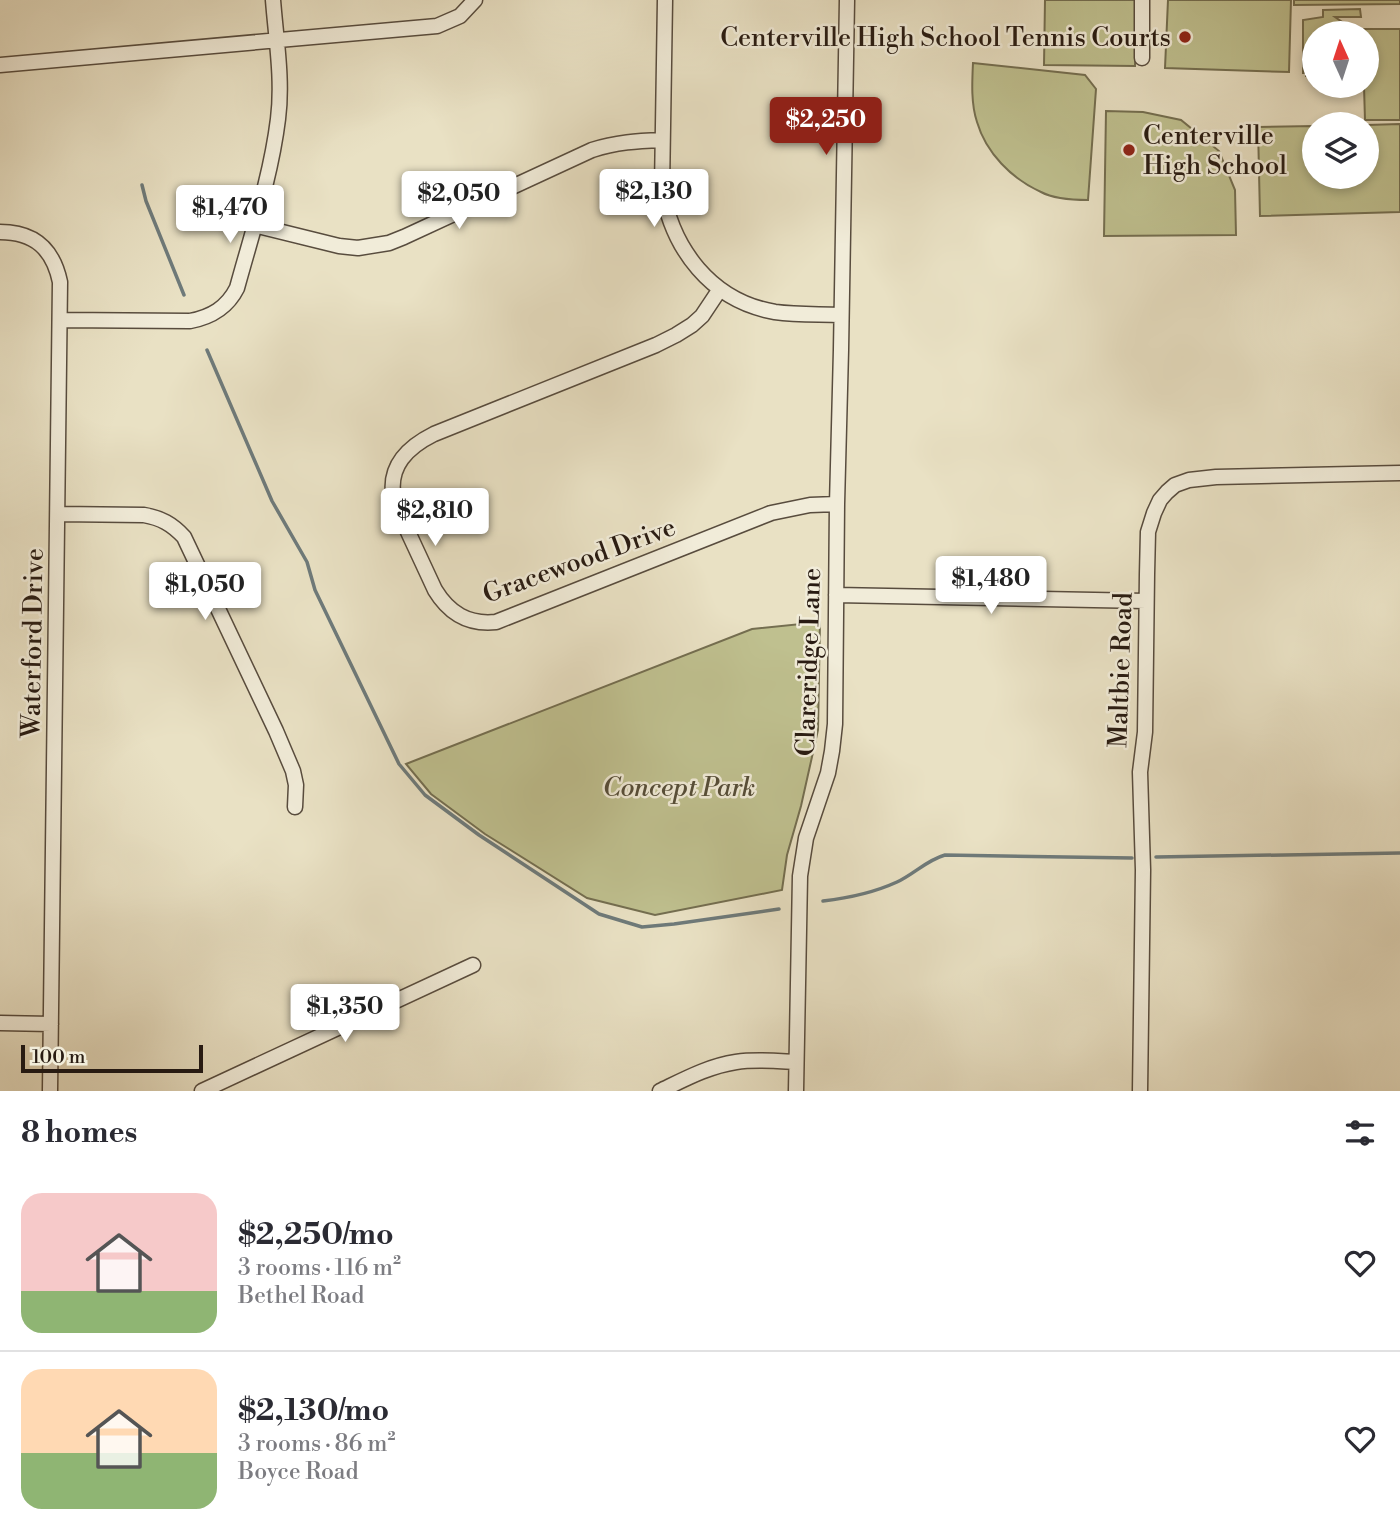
<!DOCTYPE html>
<html lang="en">
<head>
<meta charset="utf-8">
<style>
	body { margin:0; font-family:"Libre Bodoni",serif; background:#f2f2f3; color:#2b2b33; height:100vh; display:flex; flex-direction:column; font-size:26px; white-space:nowrap }
	* { box-sizing:border-box; margin:0 }
	p { font-size:23px; color:#7c7c81 }
	.icon { flex:none; width:38px; height:38px; fill:none; stroke:currentColor; stroke-width:2; stroke-linecap:round; stroke-linejoin:round }
	.map { position:relative; height:1091px; overflow:hidden }
	.details { display:flex; flex-direction:column; background:#fff; flex:1 }
	.details>* { flex:none }
	.needle { width:46px; rotate:357deg }
	.fabs { position:absolute; left:1302px; top:21px; display:grid; gap:14px }
	.fabs a { display:grid; place-items:center; width:77px; height:77px; border-radius:50%; background:#fff; box-shadow:0 4px 10px #0003; font-size:35px }
	.scale { position:absolute; left:21px; bottom:18px; width:182px; box-sizing:border-box; padding-left:7px; border:4px solid #281b12; border-top:0; font-size:19px; line-height:24px; white-space:nowrap; color:#281b12; -webkit-text-stroke:5px #f1ecd9; paint-order:stroke }
	.price { position:absolute; translate:-50% -60px; padding:0 16px; border-radius:7px; background:#fff; color:#222; font-size:23px; line-height:46px; filter:drop-shadow(0 2px 4px #0008) }
	.price::after { content:''; position:absolute; left:50%; top:42px; width:21px; height:16px; margin-left:-10px; background:inherit; clip-path:polygon(0 0,100% 0,50% 100%) }
	.price.on { background:#8f2418; color:#fff }
	ul { padding:0; list-style:none }
	li { display:flex; align-items:center; gap:21px; height:175px; padding:0 21px }
	li+li { border-top:2px solid #e1e1e2 }
	li span { display:grid; place-items:center; flex:none; width:196px; height:140px; border-radius:21px; color:#555 }
	li>.icon { margin-inline-start:auto }
	span .icon { width:84px; height:84px; fill:#fffc; stroke-width:1 }
	li b { font-size:30px }
	h2 { display:flex; justify-content:space-between; align-items:center; height:84px; padding:0 21px; font-size:30px }
	.map>svg:first-child { display:block }
</style>
</head>
<body>
<div class="map">
<svg width="1400" height="1091" viewBox="0 0 1400 1091">
	<rect width="100%" height="100%" fill="#e9e1c4"/>
	<filter id="stains"><feTurbulence type="fractalNoise" baseFrequency=".00286" numOctaves="4"/><feColorMatrix values="0 0 0 0 .2 0 0 0 0 .09 0 0 0 0 .02 0 0 0 .5 -.17"/></filter>
	<radialGradient id="worn" r=".72"><stop offset=".6" stop-color="#630" stop-opacity="0"/><stop offset="1" stop-color="#630" stop-opacity=".3"/></radialGradient>
	<!-- green -->
	<path fill="#bfc08f" stroke="#746e50" stroke-width="2" d="M 1045,0 L 1136,0 L 1135,66 L 1044,65 Z
		M 1168,0 L 1291,0 L 1289,72 L 1165,68 Z
		M 1294,0 L 1400,0 L 1400,4 L 1294,5 Z
		M 1360,9 L 1361,17 L 1335,17 L 1345,24 L 1350,33 L 1314,33 L 1314,76 L 1306,76 L 1306,73 L 1303,73 L 1303,20 L 1323,17 L 1323,10 Z
		M 1363,29 L 1400,29 L 1400,120 L 1365,120 L 1364,86 L 1367,86 L 1367,33 L 1363,33 Z
		M 973,63 L 1085,75 L 1096,89 L 1088,200 C 1074,200 1054,199 1041,192 C 1012,179 986,153 977,122 C 971,104 972,83 973,63 Z
		M 1106,111 L 1143,112 L 1181,120 L 1219,151 L 1235,190 L 1236,235 L 1104,236 Z
		M 1400,124 L 1400,212 L 1260,216 L 1258,127 L 1314,126 L 1314,177 L 1367,177 L 1367,125 Z
		M 820,622 L 818,730 L 801,806 L 787,855 L 782,890 L 655,915 L 587,898 L 485,834 L 431,794 L 406,764 L 752,629 Z"/>
	<g fill="none" stroke-linecap="round" stroke-linejoin="round">
		<!-- stream -->
		<path stroke="#6e7a7a" stroke-width="3.5" d="M 142,185 L 146,201 L 184,295
			M 207,350 L 272,501 L 307,562 L 315,590 L 399,764 L 425,795 L 479,835 L 599,914 L 642,927 L 674,924 L 779,909
			M 1156,857 L 1400,853
			M 823,901 C 849,898 873,893 897,882 C 914,874 927,860 945,855 L 1132,858"/>
		<defs>
			<path id="minor" d="M 665,0 L 662,188 C 672,249 711,301 775,312 C 797,315 819,314 841,315
				M 1142,0 L 1142,58
				M 0,65 L 437,26 L 460,16 L 475,0
				M 254,225 L 339,246 L 358,248 L 389,243 L 404,237 L 592,150 C 616,142 638,141 662,140
				M 0,232 C 35,232 53,249 60,282 L 50,1091
				M 720,289 L 702,316 L 692,325 L 676,335 L 656,345 L 434,434 C 408,447 387,466 394,499 C 397,511 404,523 409,534 C 418,553 426,571 435,590 C 449,613 468,625 496,622 L 771,513 L 810,505 L 837,504
				M 60,320 L 190,321 C 211,317 227,308 237,288 C 252,233 271,176 278,119 C 283,80 276,39 273,0
				M 58,514 L 144,515 C 161,518 172,524 184,537 L 276,731 L 293,771 L 296,785 L 295,807
				M 836,595 L 1146,601
				M 0,1023 L 51,1024
				M 202,1091 L 473,965
				M 660,1091 C 685,1079 709,1066 736,1062 C 756,1059 776,1061 796,1062
				M 796,1091 L 800,876 L 806,838 L 828,773 L 832,751 L 835,724 L 837,504 L 841,350 L 847,0
				M 1140,1091 L 1143,870 L 1140,772 L 1145,732 L 1147,574 L 1148,532 L 1154,513 L 1160,500 L 1167,492 L 1175,485 L 1189,480 L 1216,477 L 1400,473"/>
		</defs>
		<!-- minor casing -->
		<use href="#minor" stroke="#584c3e" stroke-width="17"/>
		<!-- minor -->
		<use href="#minor" stroke="#f1ecd9" stroke-width="14"/>
	</g>
	<!-- markers -->
	<g fill="#8f2418" stroke="#f1ecd9" stroke-width="2.5">
		<circle cx="1185" cy="37" r="7"/>
		<circle cx="1129" cy="150" r="7"/>
	</g>
	<g text-anchor="middle" stroke-width="5" stroke-linejoin="round" paint-order="stroke">
		<!-- poi labels -->
		<g font-size="26" fill="#281b12" stroke="#f1ecd9" text-anchor="end">
			<text x="1171" y="46">Centerville High School Tennis Courts</text>
			<text x="1143" y="144" text-anchor="start">Centerville<tspan x="1143" dy="30">High School</tspan></text>
		</g>
		<!-- street labels -->
		<g font-size="26" fill="#281b12" stroke="#f1ecd9">
			<text transform="translate(579 560) rotate(-20)" y="9">Gracewood Drive</text>
			<text transform="translate(32 643) rotate(-89)" y="9">Waterford Drive</text>
			<text transform="translate(808 662) rotate(-88)" y="9">Clareridge Lane</text>
			<text transform="translate(1120 670) rotate(-88)" y="9">Maltbie Road</text>
		</g>
		<!-- park labels -->
		<g font-size="26" font-style="italic" fill="#554d38" stroke="#f1ecd9">
			<text x="679" y="796">Concept Park</text>
		</g>
	</g>
	<rect width="100%" height="100%" filter="url(#stains)"/>
	<rect width="100%" height="100%" fill="url(#worn)"/>
</svg>
<div class="fabs">
<a><svg class="needle" viewBox="-14 -14 28 28"><path d="M0-13l5 13h-10z" fill="#e53935"/><path d="M0 13l5-13h-10z" fill="#7c7c81"/></svg></a>
<a><svg class="icon" aria-label="layers" viewBox="0 0 24 24"><path d="M12 4l9 5-9 5-9-5zM3 14l9 5 9-5"/></svg></a>
</div>
<div class="scale">100 m</div>
<b class="price on" style="left:826px;top:157px">$2,250</b>
<b class="price" style="left:654px;top:229px">$2,130</b>
<b class="price" style="left:459px;top:231px">$2,050</b>
<b class="price" style="left:230px;top:245px">$1,470</b>
<b class="price" style="left:435px;top:548px">$2,810</b>
<b class="price" style="left:991px;top:616px">$1,480</b>
<b class="price" style="left:205px;top:622px">$1,050</b>
<b class="price" style="left:345px;top:1044px">$1,350</b>
</div>
<section class="details">
<h2>8 homes<svg class="icon" aria-label="filters" viewBox="0 0 24 24"><path d="M4 7h16M4 17h16"/><circle cx="9" cy="7" r="2"/><circle cx="15" cy="17" r="2"/></svg></h2>
<ul>
<li><span style="background:linear-gradient(#f6c9c9 70%,#8fb573 0)"><svg class="icon" aria-label="home" viewBox="0 0 24 24"><path d="M3 11l9-7 9 7M6 9v11h12V9"/></svg></span><div><b>$2,250/mo</b><p>3 rooms · 116 m²</p><p>Bethel Road</p></div><svg class="icon" aria-label="heart" viewBox="0 0 24 24"><path d="M12 20l-8-8c-3-5 5-10 8-4 3-6 11-1 8 4z"/></svg></li>
<li><span style="background:linear-gradient(#ffd9b3 60%,#8fb573 0)"><svg class="icon" aria-label="home" viewBox="0 0 24 24"><path d="M3 11l9-7 9 7M6 9v11h12V9"/></svg></span><div><b>$2,130/mo</b><p>3 rooms · 86 m²</p><p>Boyce Road</p></div><svg class="icon" aria-label="heart" viewBox="0 0 24 24"><path d="M12 20l-8-8c-3-5 5-10 8-4 3-6 11-1 8 4z"/></svg></li>
</ul>
</section>
</body>
</html>
